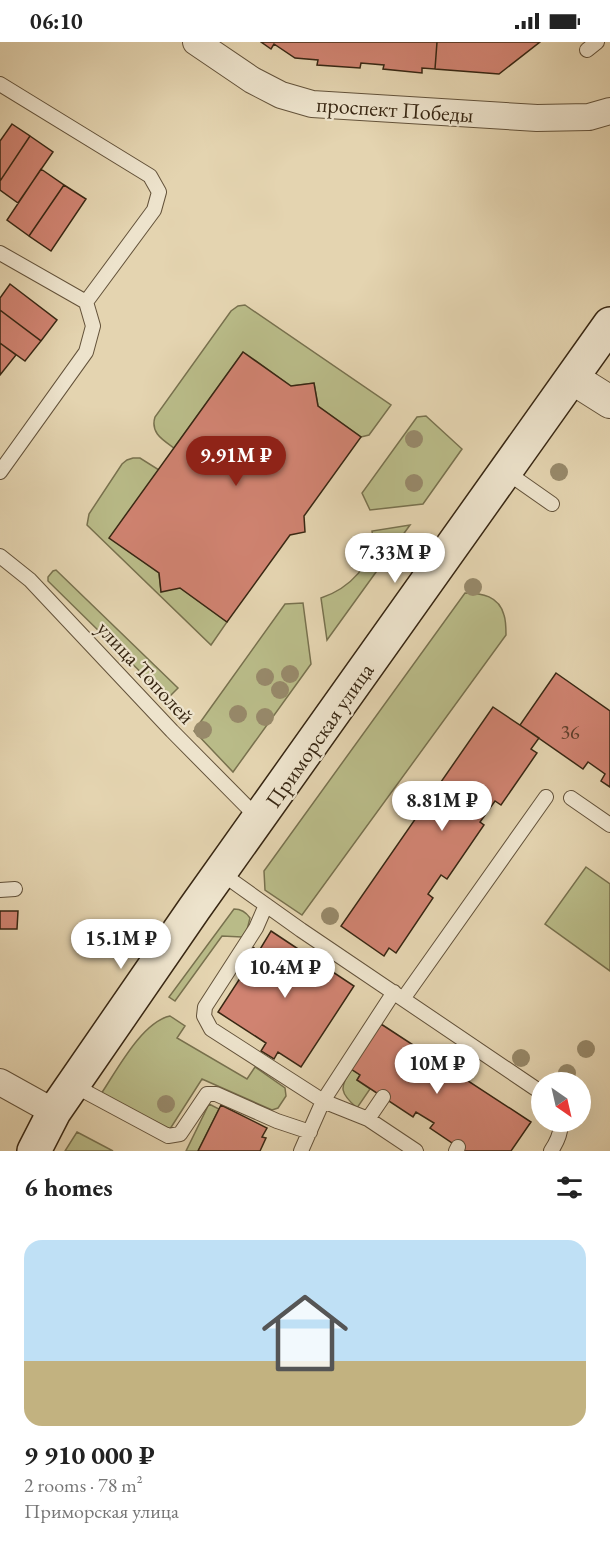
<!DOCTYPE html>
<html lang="en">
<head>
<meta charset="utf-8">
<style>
	body { margin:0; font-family:"EB Garamond",serif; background:#f6f6f6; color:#222; height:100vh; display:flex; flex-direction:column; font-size:22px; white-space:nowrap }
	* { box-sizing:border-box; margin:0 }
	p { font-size:20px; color:#767676 }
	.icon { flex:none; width:33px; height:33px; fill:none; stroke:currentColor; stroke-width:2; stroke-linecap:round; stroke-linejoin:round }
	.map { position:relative; height:1109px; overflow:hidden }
	.drawer { display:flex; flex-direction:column; background:#fff; flex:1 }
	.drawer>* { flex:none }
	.needle { width:39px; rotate:146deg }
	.controls { position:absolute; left:531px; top:1030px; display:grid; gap:12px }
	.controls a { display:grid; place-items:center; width:60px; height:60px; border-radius:50%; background:#fff; box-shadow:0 6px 24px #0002; font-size:30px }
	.price { position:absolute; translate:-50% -51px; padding:0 14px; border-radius:21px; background:#fff; color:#222; font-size:20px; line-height:39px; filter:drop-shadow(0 2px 3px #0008) }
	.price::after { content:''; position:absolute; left:50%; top:36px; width:18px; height:14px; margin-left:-9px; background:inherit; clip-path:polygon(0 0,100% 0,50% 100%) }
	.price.current { background:#8f2418; color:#fff }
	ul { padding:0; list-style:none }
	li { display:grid; align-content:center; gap:12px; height:318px; padding:0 24px }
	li+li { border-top:2px solid #e0e0e0 }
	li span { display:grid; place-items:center; height:186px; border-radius:18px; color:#555 }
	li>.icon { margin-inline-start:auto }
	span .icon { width:108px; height:108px; fill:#fffc; stroke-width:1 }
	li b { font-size:26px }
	h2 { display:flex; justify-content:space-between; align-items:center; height:72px; padding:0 24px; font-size:26px }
	.status { display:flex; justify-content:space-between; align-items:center; height:42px; padding:0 30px; background:#fff; direction:ltr }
	.status svg { height:16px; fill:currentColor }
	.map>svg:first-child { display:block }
</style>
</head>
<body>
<div class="status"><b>06:10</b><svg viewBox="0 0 49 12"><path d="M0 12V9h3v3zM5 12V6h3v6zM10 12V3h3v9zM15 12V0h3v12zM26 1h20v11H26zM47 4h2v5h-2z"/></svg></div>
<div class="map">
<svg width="610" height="1109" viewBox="0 0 610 1109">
	<rect width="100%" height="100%" fill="#e4d4b0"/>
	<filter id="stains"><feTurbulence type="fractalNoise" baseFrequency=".00333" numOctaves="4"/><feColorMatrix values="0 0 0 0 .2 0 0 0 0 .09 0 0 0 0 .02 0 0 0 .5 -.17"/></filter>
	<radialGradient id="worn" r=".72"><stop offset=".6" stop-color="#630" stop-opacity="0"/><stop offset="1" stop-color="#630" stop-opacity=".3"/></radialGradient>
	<!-- green -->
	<path fill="#b9bb88" stroke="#78714e" stroke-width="1.5" d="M 245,263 L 391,363 L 369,393 L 361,395 L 318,364 L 314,341 L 291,344 L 243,310 L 174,406 C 163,398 150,391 155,375 L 231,269 L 238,264 Z
		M 426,374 L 462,407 L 423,462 L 370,468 L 362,451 L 417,375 Z
		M 133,416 L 140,416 L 159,428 L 110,496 L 159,531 L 161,549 L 180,546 L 227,580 L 211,603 L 87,483 L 89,472 L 122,422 L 127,418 Z
		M 410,483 L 327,598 L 321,556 C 348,547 377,521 372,489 Z
		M 56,528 L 178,646 L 170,654 L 165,654 L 48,539 L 48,535 L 53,529 Z
		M 465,551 C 482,551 499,554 504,573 C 506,579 506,586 506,593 L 302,873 L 265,848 L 264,829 Z
		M 303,561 L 311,622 L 233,730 L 194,689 L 285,562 Z
		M 586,825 L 610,842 L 610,929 L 545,882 Z
		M 234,867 C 241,867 246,870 250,876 L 247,888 L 242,895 L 222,894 L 175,959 L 169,955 Z
		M 170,974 L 185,984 L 177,996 L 247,1037 L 255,1025 L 285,1046 L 286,1054 L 278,1066 L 272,1068 L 202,1037 L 170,1087 L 101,1052 C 117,1028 142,980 170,974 Z
		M 351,1027 L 360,1033 L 357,1038 L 370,1047 L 357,1066 C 340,1051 339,1046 351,1027 Z
		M 209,1062 L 219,1067 L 198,1109 L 186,1109 Z
		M 77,1090 L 113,1109 L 65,1109 Z"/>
	<!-- building -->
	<path fill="#d08371" stroke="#382713" stroke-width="1.5" d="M 261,0 L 437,0 L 435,27 L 422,26 L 422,31 L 383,27 L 384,23 L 361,21 L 360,26 L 317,23 L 318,18 L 295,16 L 274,2 L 271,7 Z
		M 437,0 L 540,0 L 499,32 L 435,27 Z
		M 12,82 L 30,94 L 0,139 L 0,99 Z
		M 30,94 L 53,110 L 18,161 L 0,148 L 0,139 Z
		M 41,127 L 64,143 L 29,194 L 7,178 Z
		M 64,143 L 86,157 L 51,209 L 29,194 Z
		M 10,242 L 57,278 L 41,299 L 0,268 L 0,256 Z
		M 0,268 L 41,299 L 25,319 L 0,301 Z
		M 0,301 L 16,313 L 0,333 Z
		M 243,310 L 291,344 L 314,341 L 318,364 L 361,395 L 304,474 L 305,490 L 290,493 L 227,580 L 180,546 L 161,550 L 159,531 L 109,496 Z
		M 556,631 L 610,669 L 610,745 L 601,739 L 605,732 L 588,720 L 583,727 L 520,683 Z
		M 493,665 L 539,696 L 531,707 L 537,711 L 501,763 L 495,759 L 480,780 L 484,783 L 447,837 L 441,833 L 428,852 L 433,856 L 396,911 L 389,906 L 384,914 L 341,884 Z
		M 0,869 L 18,869 L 17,887 L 0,887 Z
		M 271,889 L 354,944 L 301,1025 L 278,1010 L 274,1017 L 261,1009 L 266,1001 L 218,970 L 250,921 L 240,915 L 249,903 L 259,909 Z
		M 381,982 L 531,1080 L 511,1109 L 464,1109 L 430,1086 L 434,1081 L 416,1070 L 413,1075 L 357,1038 L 360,1033 L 351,1027 Z
		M 221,1063 L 267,1086 L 262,1095 L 266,1096 L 260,1109 L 198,1109 Z"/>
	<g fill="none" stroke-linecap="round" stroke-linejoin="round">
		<defs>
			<path id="service" d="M 587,8 L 597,0
				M 0,42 L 150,134 L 159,150 L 154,168 L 86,260
				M 0,211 L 86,260 L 93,284 L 86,310 L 0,430
				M 505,429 L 552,462
				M 0,514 L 30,538 L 172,689 L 259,777
				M 571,756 L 610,783
				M 221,831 L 301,888 L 542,1051
				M 0,848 L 15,847
				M 266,863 L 256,886 L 205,965 L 204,974 L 211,987 L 323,1059 L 368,1077 L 416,1109
				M 403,957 L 546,755
				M 73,1043 L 168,1094 L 180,1092 L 207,1052 L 216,1052 L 277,1079 L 310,1090
				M 368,1077 L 383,1055
				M 301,1109 L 323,1059 L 394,950
				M 456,1109 L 458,1105
				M 551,1109 C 557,1100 562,1090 560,1080"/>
			<path id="minor" d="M 196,0 L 252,38 L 281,53 L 312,62 L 537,76 L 589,75 L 610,69
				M 0,1040 L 54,1070"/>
			<path id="tertiary" d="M 572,336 L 610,360"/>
			<path id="secondary" d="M 34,1109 L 54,1070 L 194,867 L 610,282"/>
		</defs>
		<!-- service casing -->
		<use href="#service" stroke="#63523a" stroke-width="16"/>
		<!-- minor casing -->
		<use href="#minor" stroke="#63523a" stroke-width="28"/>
		<!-- tertiary casing -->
		<use href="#tertiary" stroke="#63523a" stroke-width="34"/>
		<!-- secondary casing -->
		<use href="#secondary" stroke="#382713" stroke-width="36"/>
		<!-- service -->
		<use href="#service" stroke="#ede3cc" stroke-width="14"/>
		<!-- minor -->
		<use href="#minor" stroke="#ede3cc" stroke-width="26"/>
		<!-- tertiary -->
		<use href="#tertiary" stroke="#ede3cc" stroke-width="32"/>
		<!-- secondary -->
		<use href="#secondary" stroke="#ede3cc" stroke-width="33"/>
	</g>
	<!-- trees -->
	<g fill="#97896a">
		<circle cx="414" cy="397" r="9"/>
		<circle cx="559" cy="430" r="9"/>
		<circle cx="414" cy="441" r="9"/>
		<circle cx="473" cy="545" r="9"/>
		<circle cx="290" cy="632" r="9"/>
		<circle cx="265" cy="635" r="9"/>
		<circle cx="280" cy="648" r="9"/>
		<circle cx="238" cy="672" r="9"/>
		<circle cx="265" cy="675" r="9"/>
		<circle cx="203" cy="688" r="9"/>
		<circle cx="330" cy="874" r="9"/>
		<circle cx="586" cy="1007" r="9"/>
		<circle cx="521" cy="1016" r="9"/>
		<circle cx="567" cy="1031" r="9"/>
		<circle cx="166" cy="1062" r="9"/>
	</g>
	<g text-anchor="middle" stroke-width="4.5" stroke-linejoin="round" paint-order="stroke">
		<!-- number labels -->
		<g font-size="20" fill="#5e3e2a">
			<text x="570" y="697">36</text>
		</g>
		<!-- street labels -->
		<g font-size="22" fill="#382713" stroke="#ede3cc">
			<text transform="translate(395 67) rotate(4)" y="8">проспект Победы</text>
			<text transform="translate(146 630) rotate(47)" y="8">улица Тополей</text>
			<text transform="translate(319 693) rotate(-55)" y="8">Приморская улица</text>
		</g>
	</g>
	<rect width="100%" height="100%" filter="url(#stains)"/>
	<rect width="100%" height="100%" fill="url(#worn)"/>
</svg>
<div class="controls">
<a><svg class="needle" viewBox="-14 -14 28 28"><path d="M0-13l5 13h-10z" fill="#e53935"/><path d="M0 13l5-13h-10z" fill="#767676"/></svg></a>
</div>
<b class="price current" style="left:236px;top:445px">9.91M ₽</b>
<b class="price" style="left:395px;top:542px">7.33M ₽</b>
<b class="price" style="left:442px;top:790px">8.81M ₽</b>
<b class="price" style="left:121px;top:928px">15.1M ₽</b>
<b class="price" style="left:285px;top:957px">10.4M ₽</b>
<b class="price" style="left:437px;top:1053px">10M ₽</b>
</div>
<section class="drawer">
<h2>6 homes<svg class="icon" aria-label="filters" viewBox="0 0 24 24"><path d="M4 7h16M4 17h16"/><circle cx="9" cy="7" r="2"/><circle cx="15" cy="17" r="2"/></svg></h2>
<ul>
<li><span style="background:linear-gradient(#bfe0f5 65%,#c2b280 0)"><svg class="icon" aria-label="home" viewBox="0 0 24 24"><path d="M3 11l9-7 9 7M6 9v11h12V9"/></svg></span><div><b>9 910 000 ₽</b><p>2 rooms · 78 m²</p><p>Приморская улица</p></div></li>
</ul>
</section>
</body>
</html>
